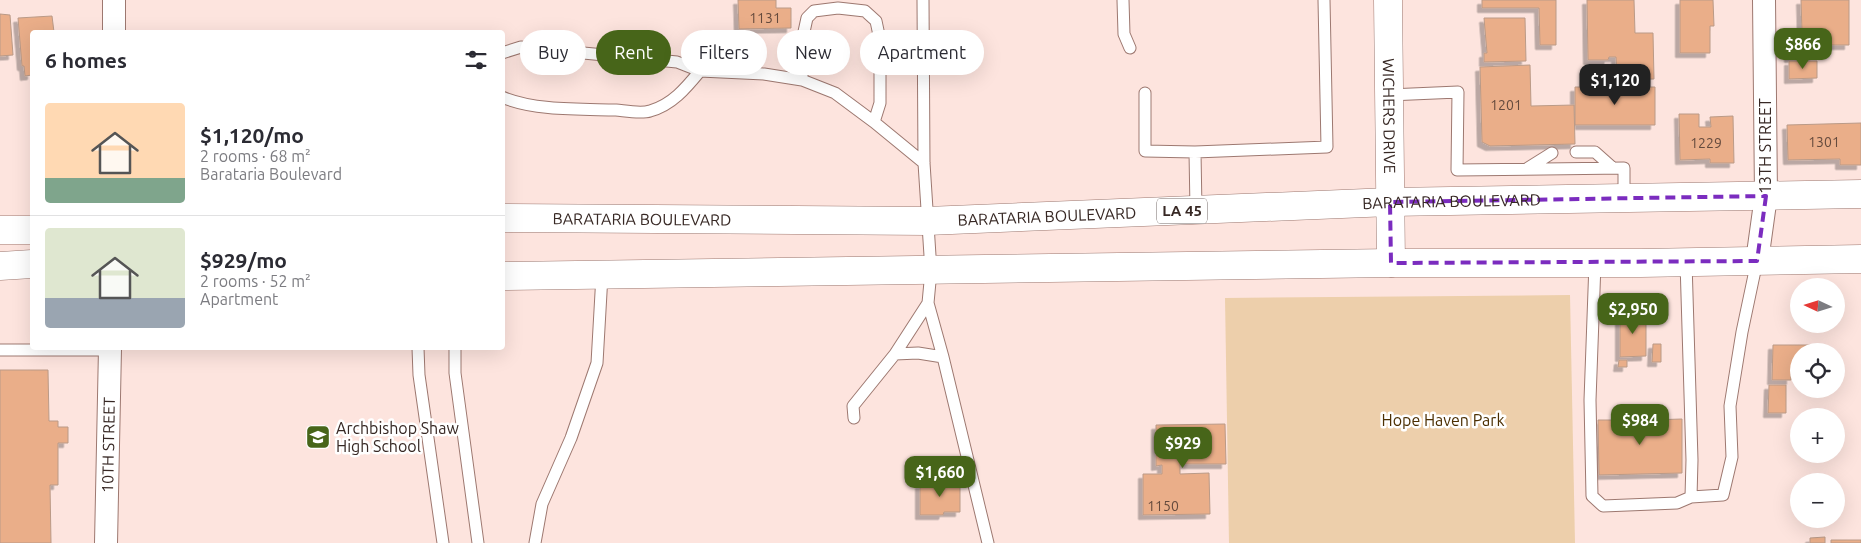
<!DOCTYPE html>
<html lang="en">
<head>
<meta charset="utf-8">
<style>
	body { margin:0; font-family:Ubuntu,sans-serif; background:#f2f2f3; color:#2b2b33; height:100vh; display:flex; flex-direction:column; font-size:19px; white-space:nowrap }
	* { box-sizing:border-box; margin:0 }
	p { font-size:16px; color:#7c7c81 }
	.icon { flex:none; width:28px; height:28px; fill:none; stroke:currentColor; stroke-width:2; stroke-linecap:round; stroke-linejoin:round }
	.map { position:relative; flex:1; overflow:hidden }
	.side { position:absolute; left:30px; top:30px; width:475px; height:320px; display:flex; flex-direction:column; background:#fff; border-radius:5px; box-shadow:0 5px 20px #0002 }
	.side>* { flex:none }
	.banner { position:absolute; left:520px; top:30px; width:475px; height:45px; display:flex; gap:10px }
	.needle { width:32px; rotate:274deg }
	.controls { position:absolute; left:1790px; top:278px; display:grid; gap:10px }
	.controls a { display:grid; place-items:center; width:55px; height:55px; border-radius:50%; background:#fff; box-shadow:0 5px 20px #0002; font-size:25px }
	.price { position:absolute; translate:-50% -42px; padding:0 11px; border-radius:10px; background:#476519; color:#fff; font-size:16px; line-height:32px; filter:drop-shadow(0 1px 2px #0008) }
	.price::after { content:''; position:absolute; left:50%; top:30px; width:15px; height:11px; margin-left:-8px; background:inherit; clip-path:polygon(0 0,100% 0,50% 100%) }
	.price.current { background:#222; color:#fff }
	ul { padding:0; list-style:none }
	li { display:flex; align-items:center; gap:15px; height:125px; padding:0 15px }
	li+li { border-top:1px solid #e1e1e2 }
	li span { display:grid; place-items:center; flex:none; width:140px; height:100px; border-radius:5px; color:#555 }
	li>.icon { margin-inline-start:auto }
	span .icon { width:60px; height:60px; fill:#fffc; stroke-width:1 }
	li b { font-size:21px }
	h2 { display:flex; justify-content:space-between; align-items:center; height:60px; padding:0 15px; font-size:21px }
	.pill { padding:0 18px; border-radius:22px; background:#fff; box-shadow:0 5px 20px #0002; font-size:18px; line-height:45px }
	.pill.current { background:#476519; color:#fff }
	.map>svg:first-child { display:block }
</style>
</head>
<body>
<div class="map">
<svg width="1861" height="543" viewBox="0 0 1861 543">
	<defs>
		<filter id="shadow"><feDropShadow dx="-4.5" dy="4.5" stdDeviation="0" flood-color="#0004"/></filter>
	</defs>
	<rect width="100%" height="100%" fill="#fde4de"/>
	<!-- green -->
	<path fill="#edcfab" d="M 1570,295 L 1575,543 L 1229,543 L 1225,298 Z"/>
	<!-- building -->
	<path fill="#eaae89" stroke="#ba9a87" filter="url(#shadow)" d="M 738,0 L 776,0 L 776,8 L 791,8 L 791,28 L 739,29 Z
		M 1482,0 L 1556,0 L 1556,45 L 1540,45 L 1539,8 L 1482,8 Z
		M 1587,0 L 1634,0 L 1635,33 L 1653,33 L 1654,79 L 1617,80 L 1616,57 L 1609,57 L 1608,60 L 1588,60 Z
		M 1680,0 L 1713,0 L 1714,26 L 1710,26 L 1710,53 L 1680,53 Z
		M 1801,0 L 1849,0 L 1849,45 L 1814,45 L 1814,57 L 1789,58 L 1789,33 L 1802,33 Z
		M 0,14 L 10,15 L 13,55 L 0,56 Z
		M 52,16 L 54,32 L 32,32 L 32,75 L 25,76 L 24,66 L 22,66 L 18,18 Z
		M 1484,18 L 1525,18 L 1526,61 L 1484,62 L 1484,53 L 1487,53 Z
		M 1789,61 L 1817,61 L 1817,78 L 1789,79 Z
		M 1530,65 L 1531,106 L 1574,105 L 1575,144 L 1490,146 L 1482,142 L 1480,67 Z
		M 1575,87 L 1655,87 L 1655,125 L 1575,125 Z
		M 1679,114 L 1699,114 L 1699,127 L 1711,127 L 1710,117 L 1733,116 L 1734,163 L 1710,163 L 1710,159 L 1680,160 Z
		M 1861,123 L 1861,165 L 1840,165 L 1840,159 L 1788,160 L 1787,125 Z
		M 1633,311 L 1646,311 L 1646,356 L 1620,357 L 1620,316 L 1633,316 Z
		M 1653,344 L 1661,344 L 1661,362 L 1652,362 Z
		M 1773,345 L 1819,345 L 1819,351 L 1799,351 L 1799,374 L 1791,374 L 1791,380 L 1772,380 Z
		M 1619,360 L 1627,360 L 1627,367 L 1618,367 Z
		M 0,370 L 48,370 L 49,421 L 58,421 L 58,427 L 68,427 L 68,443 L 58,443 L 58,485 L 50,485 L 51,543 L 0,543 Z
		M 1769,385 L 1786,385 L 1786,413 L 1768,413 Z
		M 1629,416 L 1649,416 L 1649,420 L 1682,419 L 1682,473 L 1599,475 L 1598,420 L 1629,420 Z
		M 1225,424 L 1226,464 L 1180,464 L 1180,474 L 1209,473 L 1210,514 L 1143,515 L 1143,474 L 1162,474 L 1162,465 L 1156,466 L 1156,425 Z
		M 934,479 L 946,479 L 946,484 L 960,484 L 960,512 L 944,512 L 943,515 L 920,515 L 920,484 L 934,484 Z
		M 1825,537 L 1825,543 L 1810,543 L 1810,538 Z
		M 1831,540 L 1861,540 L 1861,543 L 1831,543 Z"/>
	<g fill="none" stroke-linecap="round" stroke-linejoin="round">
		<defs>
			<path id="service" d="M 923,0 L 924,163 L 931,271 L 928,303 L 943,357 L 988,543
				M 1123,0 L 1124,34 L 1130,48
				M 502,53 L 521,47 L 677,62 L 700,71 L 764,74 L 802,80 L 835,93 L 874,122 L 924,163
				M 802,80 L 802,41 L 807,18 L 814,11 L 838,8 L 865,11 L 876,21 L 880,40 L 880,103 L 874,122
				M 1145,93 L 1145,151 L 1195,152 L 1327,147 L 1324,0
				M 1389,95 L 1458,92 L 1457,170 L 1624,168 L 1624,198
				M 502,97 C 535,111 581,109 616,110 C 626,111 641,114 650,111 C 672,105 686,88 700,71
				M 1195,152 L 1196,210
				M 1576,152 L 1595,152 L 1613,168
				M 1528,168 L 1552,153
				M 1595,263 L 1590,400 L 1592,496 L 1603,506 L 1677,503 L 1691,497 L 1692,460 L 1686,262
				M 418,348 L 419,375 L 443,543
				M 455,348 L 455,373 L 478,543
				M 0,350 L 110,350
				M 895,354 L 918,353 L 943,357
				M 854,418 L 853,406 L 895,354 L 928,303
				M 1691,497 L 1723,495 L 1732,457 L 1730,406 L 1742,332 L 1757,261
				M 535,543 L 542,504 L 571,438 L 597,363 L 602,275"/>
			<g id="minor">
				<path d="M 114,0 L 114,32"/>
				<path d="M 1757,261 L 1766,196 L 1764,0"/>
				<path id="s1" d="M 106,543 L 110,348"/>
			</g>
			<g id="tertiary">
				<path id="s2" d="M 1388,0 L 1391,263"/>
			</g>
			<g id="primary">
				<path id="s3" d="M 502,218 L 927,221 L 1390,202 L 1861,194"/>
				<path d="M 0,230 L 32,230"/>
				<path d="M 0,266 L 32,264"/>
				<path d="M 502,276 L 1391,263 L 1641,263 L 1861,259"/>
			</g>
		</defs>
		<!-- service casing -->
		<use href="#service" stroke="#9d7870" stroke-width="13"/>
		<!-- minor casing -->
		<use href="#minor" stroke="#9d7870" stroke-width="24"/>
		<!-- tertiary casing -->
		<use href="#tertiary" stroke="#9d7870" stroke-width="29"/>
		<!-- primary casing -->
		<use href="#primary" stroke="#9d7870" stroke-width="29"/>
		<!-- service -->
		<use href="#service" stroke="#fff" stroke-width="11"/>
		<!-- minor -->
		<use href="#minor" stroke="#fff" stroke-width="22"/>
		<!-- tertiary -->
		<use href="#tertiary" stroke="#fff" stroke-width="28"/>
		<!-- primary -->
		<use href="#primary" stroke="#fff" stroke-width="28"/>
	</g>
	<!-- marked area -->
	<path fill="none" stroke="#7b2cbf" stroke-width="4" stroke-dasharray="10 6" stroke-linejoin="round" d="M 1766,196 L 1757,261 L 1391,263 L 1390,202 Z"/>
	<!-- icons -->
	<defs>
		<symbol id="school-square" viewBox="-11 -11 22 22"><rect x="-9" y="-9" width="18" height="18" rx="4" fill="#476519" stroke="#fff"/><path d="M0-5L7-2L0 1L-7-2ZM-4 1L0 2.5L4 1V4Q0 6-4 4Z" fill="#fff"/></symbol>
	</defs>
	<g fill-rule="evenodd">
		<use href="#school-square" x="304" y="423" width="28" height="28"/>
	</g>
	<g text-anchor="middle" stroke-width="5" stroke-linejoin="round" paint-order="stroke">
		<!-- number labels -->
		<g font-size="14" fill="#644a3d">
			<text x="765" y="23">1131</text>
			<text x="1506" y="110">1201</text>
			<text x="1824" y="147">1301</text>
			<text x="1706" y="148">1229</text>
			<text x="1163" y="511">1150</text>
		</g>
		<!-- shield labels -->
		<rect fill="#fff" stroke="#736866" stroke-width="1" x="1157" y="198.5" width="50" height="25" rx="4"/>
		<g font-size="15" font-weight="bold" fill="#372824">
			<text x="1182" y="216">LA 45</text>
		</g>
		<!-- street labels -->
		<g font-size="16" fill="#372824" stroke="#fff">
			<text dy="6" stroke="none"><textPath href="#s2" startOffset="116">WICHERS DRIVE</textPath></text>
			<text transform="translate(1765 146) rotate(-90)" y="6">13TH STREET</text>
			<text dy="6" stroke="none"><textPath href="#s3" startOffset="950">BARATARIA BOULEVARD</textPath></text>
			<text dy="6" stroke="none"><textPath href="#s3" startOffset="545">BARATARIA BOULEVARD</textPath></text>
			<text dy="6" stroke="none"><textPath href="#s3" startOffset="140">BARATARIA BOULEVARD</textPath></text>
			<text dy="6" stroke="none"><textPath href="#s1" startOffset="98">10TH STREET</textPath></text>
		</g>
		<!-- park labels -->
		<g font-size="16" fill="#4c2f02" stroke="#fff">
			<text x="1443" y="426">Hope Haven Park</text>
		</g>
		<!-- poi labels -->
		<g font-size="16" fill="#372824" stroke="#fff" text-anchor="start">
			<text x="336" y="434">Archbishop Shaw<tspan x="336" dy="18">High School</tspan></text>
		</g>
	</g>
</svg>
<div class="controls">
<a><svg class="needle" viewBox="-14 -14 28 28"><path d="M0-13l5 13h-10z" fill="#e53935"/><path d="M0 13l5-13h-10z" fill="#7c7c81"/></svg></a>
<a><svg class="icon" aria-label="locate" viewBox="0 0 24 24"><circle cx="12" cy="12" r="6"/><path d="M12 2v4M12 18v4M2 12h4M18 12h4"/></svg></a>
<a>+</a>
<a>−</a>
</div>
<b class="price" style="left:1803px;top:70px">$866</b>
<b class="price current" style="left:1615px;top:106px">$1,120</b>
<b class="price" style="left:1633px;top:335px">$2,950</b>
<b class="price" style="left:1640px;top:446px">$984</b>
<b class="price" style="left:1183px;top:469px">$929</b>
<b class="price" style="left:940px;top:498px">$1,660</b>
<div class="banner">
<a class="pill">Buy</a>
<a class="pill current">Rent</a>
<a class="pill">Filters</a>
<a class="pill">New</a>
<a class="pill">Apartment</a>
</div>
<section class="side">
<h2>6 homes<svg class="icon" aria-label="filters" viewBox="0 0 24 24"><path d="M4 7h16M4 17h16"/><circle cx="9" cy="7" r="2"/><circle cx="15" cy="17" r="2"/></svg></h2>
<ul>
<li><span style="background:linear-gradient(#ffd9b3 75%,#7fa58c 0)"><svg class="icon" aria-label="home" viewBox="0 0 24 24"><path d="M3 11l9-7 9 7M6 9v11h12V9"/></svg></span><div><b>$1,120/mo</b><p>2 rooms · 68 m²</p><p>Barataria Boulevard</p></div></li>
<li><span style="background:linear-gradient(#dfe7d0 70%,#9aa5b1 0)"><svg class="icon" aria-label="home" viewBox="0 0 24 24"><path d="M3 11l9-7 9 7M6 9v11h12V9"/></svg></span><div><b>$929/mo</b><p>2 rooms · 52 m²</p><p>Apartment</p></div></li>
</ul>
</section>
</div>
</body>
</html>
